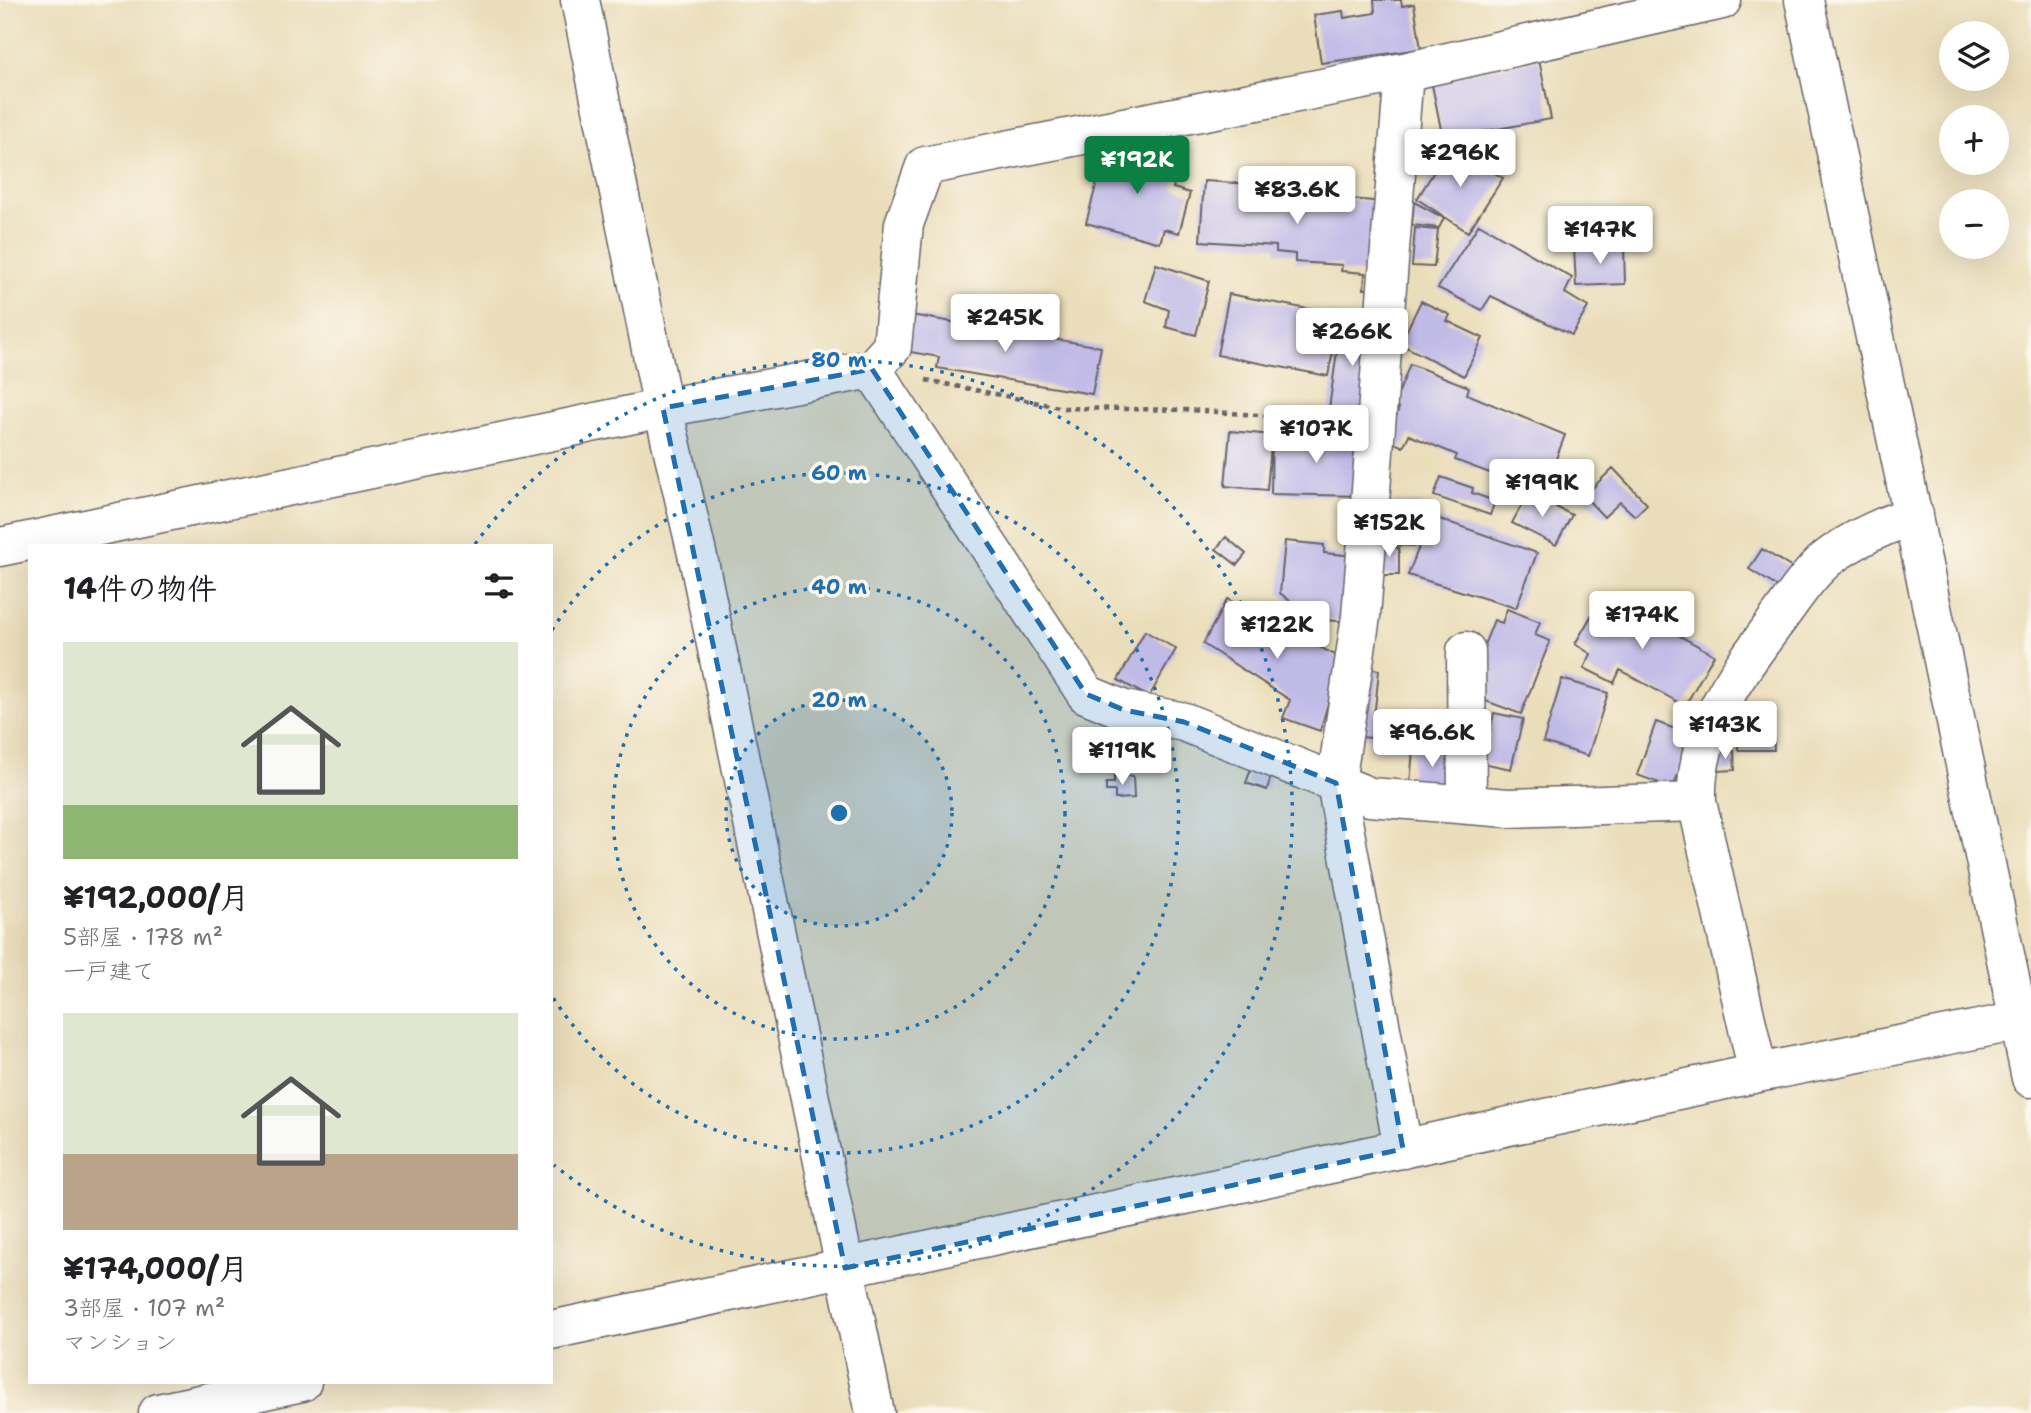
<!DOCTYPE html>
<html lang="ja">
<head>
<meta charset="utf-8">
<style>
	body { margin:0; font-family:"Shantell Sans","Klee One",sans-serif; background:#f2f2f2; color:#202124; height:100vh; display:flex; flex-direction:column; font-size:26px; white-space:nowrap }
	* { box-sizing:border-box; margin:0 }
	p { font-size:23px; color:#757577 }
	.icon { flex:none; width:38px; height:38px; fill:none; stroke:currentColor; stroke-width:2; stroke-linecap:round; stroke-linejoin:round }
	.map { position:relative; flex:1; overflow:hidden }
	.sheet { position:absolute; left:28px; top:544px; width:525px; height:840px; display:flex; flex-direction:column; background:#fff; border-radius:0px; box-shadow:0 7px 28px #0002 }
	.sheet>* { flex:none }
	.controls { position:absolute; left:1939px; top:21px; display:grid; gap:14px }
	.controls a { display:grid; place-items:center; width:70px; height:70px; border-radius:50%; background:#fff; box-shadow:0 7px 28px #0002; font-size:35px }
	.price { position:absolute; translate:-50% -60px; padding:0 16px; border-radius:7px; background:#fff; color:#222; font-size:23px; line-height:46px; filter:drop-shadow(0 2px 4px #0008) }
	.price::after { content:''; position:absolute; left:50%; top:42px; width:21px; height:16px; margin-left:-10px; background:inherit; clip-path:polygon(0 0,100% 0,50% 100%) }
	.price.current { background:#0b8043; color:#fff }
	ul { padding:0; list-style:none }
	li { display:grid; align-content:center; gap:14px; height:371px; padding:0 35px }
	li span { display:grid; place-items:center; height:217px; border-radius:0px; color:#555 }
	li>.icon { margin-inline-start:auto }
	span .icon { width:126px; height:126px; fill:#fffc; stroke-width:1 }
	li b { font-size:30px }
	h2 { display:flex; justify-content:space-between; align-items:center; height:84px; padding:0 35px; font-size:30px }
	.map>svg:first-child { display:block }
</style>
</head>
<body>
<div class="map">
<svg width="2031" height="1413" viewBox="0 0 2031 1413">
	<rect width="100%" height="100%" fill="#fbf7ec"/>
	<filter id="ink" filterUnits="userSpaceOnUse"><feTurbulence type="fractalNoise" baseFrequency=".0143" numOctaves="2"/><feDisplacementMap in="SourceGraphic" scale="14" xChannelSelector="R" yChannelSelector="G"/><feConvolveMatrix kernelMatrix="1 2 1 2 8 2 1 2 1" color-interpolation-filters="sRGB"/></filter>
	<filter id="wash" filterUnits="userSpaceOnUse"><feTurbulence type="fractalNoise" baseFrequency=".00686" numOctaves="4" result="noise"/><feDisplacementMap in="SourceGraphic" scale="28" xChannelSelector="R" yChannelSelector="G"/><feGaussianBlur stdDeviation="1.57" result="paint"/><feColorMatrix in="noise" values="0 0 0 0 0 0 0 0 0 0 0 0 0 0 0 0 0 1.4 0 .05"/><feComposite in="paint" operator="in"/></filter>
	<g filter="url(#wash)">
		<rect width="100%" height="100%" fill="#eaddb9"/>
		<g id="blocks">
			<!-- building -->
			<path fill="#c0bae7" d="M 1374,0 L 1401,0 L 1402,6 L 1414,4 L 1421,49 L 1321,63 L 1314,15 L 1343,11 L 1344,18 L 1375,13 Z
				M 1539,59 L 1551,119 L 1443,139 L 1431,80 Z
				M 1107,145 L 1179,164 L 1173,188 L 1190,193 L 1179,233 L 1164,229 L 1160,243 L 1086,223 Z
				M 1450,146 L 1503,178 L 1468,232 L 1417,199 Z
				M 1204,181 L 1284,186 L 1284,193 L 1384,202 L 1380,289 L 1364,289 L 1365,273 L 1341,271 L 1342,265 L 1295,262 L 1295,254 L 1276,252 L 1276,246 L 1200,241 Z
				M 1414,202 L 1444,218 L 1439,228 L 1412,225 Z
				M 1479,224 L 1572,278 L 1565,293 L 1588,307 L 1572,335 L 1491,296 L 1482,310 L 1438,288 Z
				M 1415,228 L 1438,230 L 1434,267 L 1412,266 Z
				M 1624,246 L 1625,284 L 1576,286 L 1574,248 Z
				M 1156,264 L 1209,281 L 1196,335 L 1166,327 L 1169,310 L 1145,301 Z
				M 1229,294 L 1340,315 L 1328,376 L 1217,355 Z
				M 1421,301 L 1450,315 L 1447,321 L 1483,338 L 1464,376 L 1400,344 Z
				M 911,315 L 1101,347 L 1092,394 L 937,368 L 939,357 L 905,351 Z
				M 1341,322 L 1375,326 L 1364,414 L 1329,409 Z
				M 1410,364 L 1469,387 L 1467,394 L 1565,435 L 1543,493 L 1455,460 L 1457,455 L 1409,435 L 1403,447 L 1388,440 L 1399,408 L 1394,405 Z
				M 1230,431 L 1272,435 L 1267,490 L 1225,486 Z
				M 1272,434 L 1361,436 L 1359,496 L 1271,494 Z
				M 1613,468 L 1647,504 L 1635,516 L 1620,502 L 1604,517 L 1584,496 Z
				M 1441,477 L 1473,488 L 1472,493 L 1495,501 L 1490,515 L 1434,496 Z
				M 1528,493 L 1572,515 L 1556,545 L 1512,523 Z
				M 1394,503 L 1420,504 L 1418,546 L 1392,545 Z
				M 1431,516 L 1537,553 L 1516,608 L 1408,575 Z
				M 1226,537 L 1246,554 L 1237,565 L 1216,549 Z
				M 1381,538 L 1391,539 L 1391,552 L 1392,547 L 1399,548 L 1399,575 L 1380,575 Z
				M 1285,541 L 1324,545 L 1324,553 L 1355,556 L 1349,622 L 1313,619 L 1280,593 Z
				M 1762,549 L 1797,571 L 1784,591 L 1749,569 Z
				M 1604,594 L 1714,655 L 1685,706 L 1620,670 L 1614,683 L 1584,668 L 1591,654 L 1575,644 Z
				M 1227,599 L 1341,658 L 1320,731 L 1283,718 L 1290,700 L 1203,644 Z
				M 1507,609 L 1540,622 L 1535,635 L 1550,641 L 1521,714 L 1475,697 L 1473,673 L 1494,620 L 1502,623 Z
				M 1145,631 L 1176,649 L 1149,697 L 1118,680 Z
				M 1368,668 L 1379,670 L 1372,738 L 1361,737 Z
				M 1562,679 L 1608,693 L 1588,756 L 1543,742 Z
				M 1494,713 L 1523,719 L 1511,769 L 1483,763 Z
				M 1656,722 L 1692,735 L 1673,788 L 1637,775 Z
				M 1738,727 L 1773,727 L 1774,750 L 1738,750 Z
				M 1132,733 L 1134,768 L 1101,769 L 1099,735 Z
				M 1413,749 L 1454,754 L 1451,788 L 1410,784 Z
				M 1734,751 L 1735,770 L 1716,771 L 1715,753 Z
				M 1253,763 L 1273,769 L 1267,790 L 1246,783 Z
				M 1114,776 L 1133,776 L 1134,798 L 1115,799 L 1115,791 L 1106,791 L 1106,783 L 1114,783 Z"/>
		</g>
	</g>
	<g filter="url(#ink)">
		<use href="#blocks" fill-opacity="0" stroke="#686367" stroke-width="2"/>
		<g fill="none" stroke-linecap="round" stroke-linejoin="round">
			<defs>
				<path id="minor" d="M 580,0 L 663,408 L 699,562 L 875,1413
					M 1804,0 L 2031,1078
					M 1404,72 L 1361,616 L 1336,783 L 1184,722 L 1124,710 L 1086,694 L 872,369 L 892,347 L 904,224 L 925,166 L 1404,72 L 1722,0
					M 0,547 L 663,408 L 872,369
					M 1466,651 L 1467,805
					M 1336,783 L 1370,797 L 1508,808 L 1697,802 L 1758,1073
					M 1336,783 L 1403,1149
					M 1697,802 C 1694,727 1738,673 1780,616 C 1794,597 1813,568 1832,555 C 1857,537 1885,525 1914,515
					M 551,1330 L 1758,1073 L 2019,1021
					M 158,1413 L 302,1382"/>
			</defs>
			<!-- minor casing -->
			<use href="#minor" stroke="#686367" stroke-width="41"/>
			<!-- path -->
			<path stroke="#686367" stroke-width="4.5" stroke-dasharray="5 5" stroke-linecap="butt" d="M 926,380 L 1064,408 L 1190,410 L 1338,421"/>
			<!-- minor -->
			<use href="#minor" stroke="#fff" stroke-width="38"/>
		</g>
	</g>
	<!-- marked area -->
	<path fill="#1f6fb2" fill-opacity="0.2" stroke="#1f6fb2" stroke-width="5" stroke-dasharray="14 9" stroke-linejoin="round" d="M 872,369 L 1086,694 L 1124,710 L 1184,722 L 1336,783 L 1403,1149 L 845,1268 L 663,408 Z"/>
	<!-- distance rings -->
	<circle cx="839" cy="813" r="113" fill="#1f6fb2" fill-opacity=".12"/>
	<g fill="none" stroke="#1f6fb2" stroke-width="3.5" stroke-dasharray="3.5 7">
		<circle cx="839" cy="813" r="113"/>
		<circle cx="839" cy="813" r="226"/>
		<path d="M552 630A340 340 0 1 1 552 996"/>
		<path d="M475 544A453 453 0 1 1 554 1165"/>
	</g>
	<circle cx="839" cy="813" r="10" fill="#1f6fb2" stroke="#fbf7ec" stroke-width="3.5"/>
	<g font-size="21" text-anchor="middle" font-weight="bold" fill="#1f6fb2" stroke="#fbf7ec" stroke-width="7" stroke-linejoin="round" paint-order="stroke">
		<text x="839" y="367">80 m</text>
		<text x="839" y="480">60 m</text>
		<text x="839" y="594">40 m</text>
		<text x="839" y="707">20 m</text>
	</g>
</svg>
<div class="controls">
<a><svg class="icon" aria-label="layers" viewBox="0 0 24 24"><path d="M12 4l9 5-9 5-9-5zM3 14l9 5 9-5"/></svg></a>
<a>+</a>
<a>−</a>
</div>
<b class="price" style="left:1460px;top:189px">¥296K</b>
<b class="price current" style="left:1137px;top:196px">¥192K</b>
<b class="price" style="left:1297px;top:226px">¥83.6K</b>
<b class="price" style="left:1600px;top:266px">¥147K</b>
<b class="price" style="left:1005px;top:354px">¥245K</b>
<b class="price" style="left:1352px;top:368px">¥266K</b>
<b class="price" style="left:1316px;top:465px">¥107K</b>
<b class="price" style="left:1542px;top:519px">¥199K</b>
<b class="price" style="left:1389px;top:559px">¥152K</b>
<b class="price" style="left:1642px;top:651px">¥174K</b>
<b class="price" style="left:1277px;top:661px">¥122K</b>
<b class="price" style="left:1725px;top:761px">¥143K</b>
<b class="price" style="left:1432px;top:769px">¥96.6K</b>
<b class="price" style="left:1122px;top:787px">¥119K</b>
<section class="sheet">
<h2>14件の物件<svg class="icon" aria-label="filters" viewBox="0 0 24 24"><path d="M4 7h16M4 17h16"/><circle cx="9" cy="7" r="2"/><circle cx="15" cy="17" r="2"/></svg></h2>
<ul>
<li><span style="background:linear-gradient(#dfe7d0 75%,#8fb573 0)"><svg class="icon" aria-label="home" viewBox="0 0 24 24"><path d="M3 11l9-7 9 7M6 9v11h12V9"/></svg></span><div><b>¥192,000/月</b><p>5部屋 · 178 m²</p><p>一戸建て</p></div></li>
<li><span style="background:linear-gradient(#dfe7d0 65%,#b9a48a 0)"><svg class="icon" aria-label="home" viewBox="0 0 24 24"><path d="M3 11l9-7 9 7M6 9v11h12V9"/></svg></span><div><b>¥174,000/月</b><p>3部屋 · 107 m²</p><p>マンション</p></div></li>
</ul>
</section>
</div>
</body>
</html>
